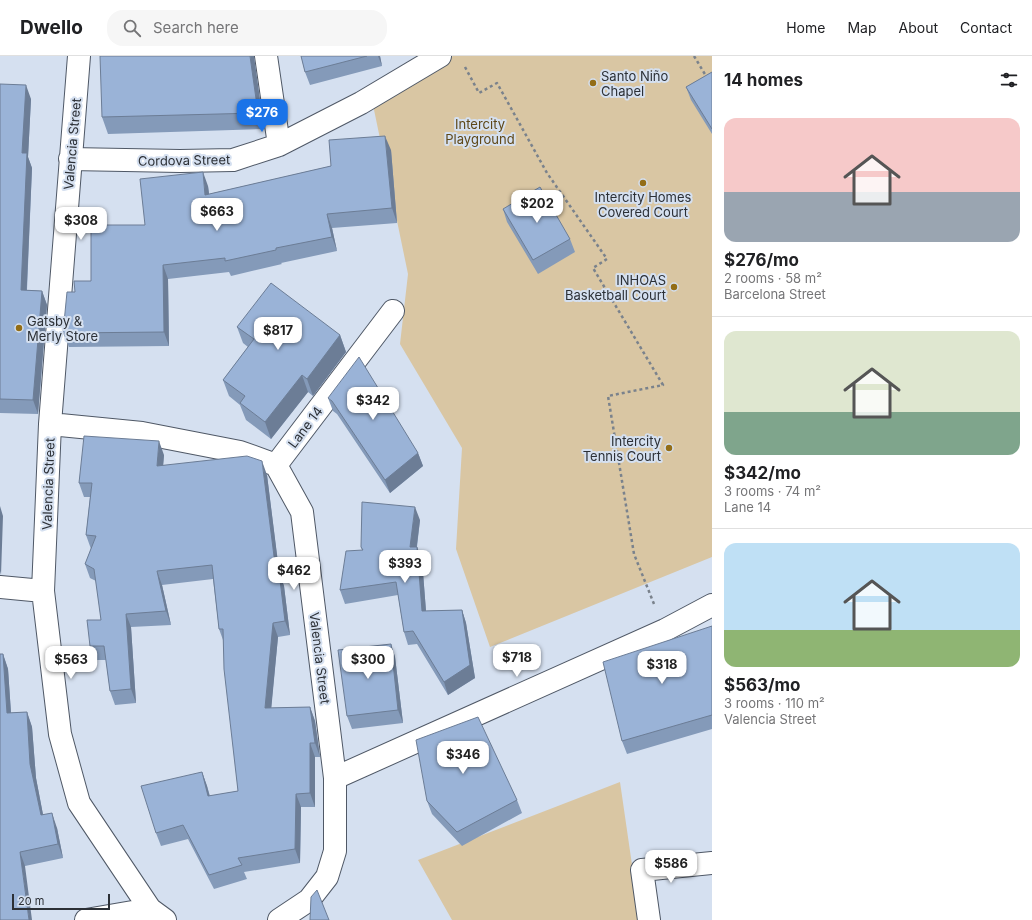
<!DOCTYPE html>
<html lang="en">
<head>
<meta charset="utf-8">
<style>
	body { margin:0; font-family:Inter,sans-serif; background:#f6f6f6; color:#202124; height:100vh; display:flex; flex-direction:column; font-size:15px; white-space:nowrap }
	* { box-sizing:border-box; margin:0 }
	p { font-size:13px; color:#757577 }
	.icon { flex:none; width:22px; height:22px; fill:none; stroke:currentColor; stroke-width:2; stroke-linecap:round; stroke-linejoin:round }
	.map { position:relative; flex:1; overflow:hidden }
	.drawer { display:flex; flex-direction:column; background:#fff; width:320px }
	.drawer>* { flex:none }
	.scale { position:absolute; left:12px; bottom:10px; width:98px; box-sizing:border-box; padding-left:4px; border:2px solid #2c3036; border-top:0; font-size:11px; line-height:14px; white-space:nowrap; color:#2c3036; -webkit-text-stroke:3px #d5e0f0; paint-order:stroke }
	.price { position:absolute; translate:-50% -34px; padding:0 9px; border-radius:8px; background:#fff; color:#222; font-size:13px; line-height:26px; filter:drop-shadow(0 1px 2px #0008) }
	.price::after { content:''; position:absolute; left:50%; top:24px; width:12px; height:9px; margin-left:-6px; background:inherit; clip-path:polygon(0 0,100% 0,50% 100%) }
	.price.selected { background:#1a73e8; color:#fff }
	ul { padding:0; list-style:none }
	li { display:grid; align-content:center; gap:8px; height:212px; padding:0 12px }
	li+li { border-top:1px solid #e0e0e0 }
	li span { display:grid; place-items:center; height:124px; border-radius:12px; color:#555 }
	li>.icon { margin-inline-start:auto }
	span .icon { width:72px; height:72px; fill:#fffc; stroke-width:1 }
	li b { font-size:17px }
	h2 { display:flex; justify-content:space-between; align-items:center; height:48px; padding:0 12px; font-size:17px }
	header { display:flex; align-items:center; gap:24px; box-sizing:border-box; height:56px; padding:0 20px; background:#fff; border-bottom:1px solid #e0e0e0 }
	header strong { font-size:19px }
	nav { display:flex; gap:22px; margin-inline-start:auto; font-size:14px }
	.search { width:280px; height:36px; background:#f6f6f6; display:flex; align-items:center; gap:10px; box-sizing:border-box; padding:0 14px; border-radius:16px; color:#757577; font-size:15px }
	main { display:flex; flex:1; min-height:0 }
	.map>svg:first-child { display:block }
</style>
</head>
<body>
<header>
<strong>Dwello</strong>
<div class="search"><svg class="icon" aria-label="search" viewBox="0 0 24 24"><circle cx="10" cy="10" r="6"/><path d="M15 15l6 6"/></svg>Search here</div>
<nav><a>Home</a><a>Map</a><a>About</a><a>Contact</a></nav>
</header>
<main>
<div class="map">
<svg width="712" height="864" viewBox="0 0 712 864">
	<rect width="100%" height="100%" fill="#d5e0f0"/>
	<!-- green -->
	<path fill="#d9c6a3" d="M 453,0 L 712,0 L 712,501 L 490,591 L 456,493 L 462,392 L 400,288 L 408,218 L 372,44 Z
		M 620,726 L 640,864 L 452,864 L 418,804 Z"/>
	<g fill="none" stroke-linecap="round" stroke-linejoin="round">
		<defs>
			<path id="minor" d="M 79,0 L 50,368 L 43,535 L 60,678 L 79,747 L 150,853 L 165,864
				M 266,0 L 279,89
				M 70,103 L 180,105 L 233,104 L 279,89 L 361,47 L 440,0
				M 50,368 L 142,377 L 240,396 L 276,409 L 302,456 L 335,722 L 335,795 L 327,821 L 309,844 L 279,864
				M 276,409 L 393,255
				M 0,531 L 43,535
				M 335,722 L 665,574 L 712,549
				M 86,864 L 150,853
				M 649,864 L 642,814 L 712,807"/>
		</defs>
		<!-- minor casing -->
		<use href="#minor" stroke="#4f5866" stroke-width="24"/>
		<!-- path -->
		<path stroke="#7a828c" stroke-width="2.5" stroke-dasharray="3 3" stroke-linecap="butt" d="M 694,0 L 706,20
			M 465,11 L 479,37 L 497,27 L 547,117 L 607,203 L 593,212 L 663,329 L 608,340 L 634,498 L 654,548"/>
		<!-- minor -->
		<use href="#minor" stroke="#fff" stroke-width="22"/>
	</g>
	<!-- wall -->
	<path fill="#849ab9" d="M 301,0 L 380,0 L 382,10 L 310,29 L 305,16 Z
		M 254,2 L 264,73 L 108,78 L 102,61 Z
		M 712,16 L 712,78 L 691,44 L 686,31 Z
		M 0,28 L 31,43 L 28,101 L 32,112 L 27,234 L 42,235 L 47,249 L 38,358 L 0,357 Z
		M 391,94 L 397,167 L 332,172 L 337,195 L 281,207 L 282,208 L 231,220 L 229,216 L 168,223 L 169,290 L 69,291 L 63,277 L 91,225 L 145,169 L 208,130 L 209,138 L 331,110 Z
		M 503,153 L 570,183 L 575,196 L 538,218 L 507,166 Z
		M 237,271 L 340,279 L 346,296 L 313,340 L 308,336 L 271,383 L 246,364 L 240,349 L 229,340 L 223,324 L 248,291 L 243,287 Z
		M 328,342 L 418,397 L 423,410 L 390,437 L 337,358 L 333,355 Z
		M 164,399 L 163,409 L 267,419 L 279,516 L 284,530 L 290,579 L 278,581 L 271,652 L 310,651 L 315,665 L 320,701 L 315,701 L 315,751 L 301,751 L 300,807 L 244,816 L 247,823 L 214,833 L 188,783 L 161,790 L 156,777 L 202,716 L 207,730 L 210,740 L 238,735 L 223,584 L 219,573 L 213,523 L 162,529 L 171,569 L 131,571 L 136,647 L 115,649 L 110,635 L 106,604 L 96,604 L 90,590 L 101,564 L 96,525 L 90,522 L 85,508 L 91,493 L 86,479 L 90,441 L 84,441 L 79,427 Z
		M 420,464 L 417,491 L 422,504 L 426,555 L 462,554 L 466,567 L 475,622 L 448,639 L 417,588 L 408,589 L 404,576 L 398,539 L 345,548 L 340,534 L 362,494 L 361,491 Z
		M 712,570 L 712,673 L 627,698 L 622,685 Z
		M 391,588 L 395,601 L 403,667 L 352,673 L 347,660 Z
		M 3,598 L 8,613 L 11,657 L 27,656 L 32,671 L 36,722 L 43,759 L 57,772 L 63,802 L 25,810 L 0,864 Z
		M 517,744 L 522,757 L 462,790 L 432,758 L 427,745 Z"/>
	<!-- shaded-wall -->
	<path fill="#6c7d96" d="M 250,0 L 254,0 L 264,73 L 258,57 Z
		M 378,0 L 380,0 L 382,10 Z
		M 26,29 L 31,43 L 28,101 L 32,112 L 26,249 L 21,234 L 22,97 Z
		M 385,80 L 391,94 L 397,167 L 392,152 Z
		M 203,116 L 208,130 L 211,153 L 205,139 Z
		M 327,158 L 332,172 L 337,195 L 332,181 Z
		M 163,209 L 168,223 L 169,290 L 164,276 Z
		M 42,235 L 47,249 L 38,358 L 33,344 Z
		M 340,279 L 346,296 L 313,340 L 307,323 Z
		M 302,319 L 308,336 L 271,383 L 265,366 Z
		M 159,385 L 164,399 L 162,424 L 157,410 Z
		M 418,397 L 423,410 L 390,437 L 385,424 Z
		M 262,405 L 267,419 L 281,530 L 276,516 Z
		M 0,450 L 3,460 L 1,519 L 0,515 Z
		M 415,451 L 420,464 L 415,504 L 410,491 Z
		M 417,491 L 422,504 L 427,568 L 422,555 Z
		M 157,515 L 162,529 L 171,569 L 166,555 Z
		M 279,516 L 284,530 L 290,579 L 285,565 Z
		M 462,554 L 466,567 L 475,622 L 448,639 L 444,626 Z
		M 126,558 L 131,571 L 136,647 L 131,633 Z
		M 273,567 L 278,581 L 270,666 L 265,652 Z
		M 391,588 L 395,601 L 403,667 L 398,654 Z
		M 3,598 L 8,613 L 12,672 L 7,657 Z
		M 310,651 L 315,665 L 320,701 L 315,687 Z
		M 27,656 L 32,671 L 36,722 L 46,774 L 41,759 L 30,708 Z
		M 310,687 L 315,701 L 315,751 L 310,737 Z
		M 202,716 L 207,730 L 213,754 L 208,740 Z
		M 296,738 L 301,751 L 300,807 L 295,793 Z
		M 52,757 L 57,772 L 63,802 L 58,788 Z
		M 20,796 L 25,810 L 32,864 L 29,864 Z"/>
	<!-- building -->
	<path fill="#9ab3d7" stroke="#6c7d96" d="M 100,0 L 250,0 L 258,57 L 102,61 Z
		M 301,0 L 367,0 L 305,16 Z
		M 712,16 L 712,73 L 686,31 Z
		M 0,28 L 26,29 L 22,97 L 27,97 L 21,234 L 42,235 L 33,344 L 0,343 Z
		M 385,80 L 392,152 L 327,158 L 332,181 L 276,192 L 276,194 L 225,205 L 225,202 L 163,209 L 164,276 L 63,277 L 67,236 L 75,236 L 74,225 L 91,225 L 91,169 L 145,169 L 140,123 L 203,116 L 205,139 L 331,110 L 329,84 Z
		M 540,131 L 570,183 L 533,204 L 503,153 Z
		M 271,227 L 340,279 L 307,323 L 302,319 L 265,366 L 240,347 L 245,340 L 223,324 L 254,283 L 237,271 Z
		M 359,301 L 418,397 L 385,424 L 332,345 L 328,342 Z
		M 84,380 L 159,385 L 157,410 L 247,400 L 262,405 L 276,516 L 279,516 L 285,565 L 273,567 L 265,652 L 310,651 L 315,687 L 310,687 L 310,737 L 296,738 L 295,793 L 238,802 L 242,809 L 209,819 L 183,769 L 156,777 L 141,730 L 202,716 L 208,740 L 238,735 L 224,613 L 223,573 L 219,573 L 212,509 L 157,515 L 166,555 L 126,558 L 131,633 L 110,635 L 104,590 L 90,590 L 87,564 L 101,564 L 94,513 L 85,508 L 96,480 L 86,479 L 92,427 L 79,427 Z
		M 362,446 L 415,451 L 410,491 L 417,491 L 422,555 L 462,554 L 470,609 L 444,626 L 413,575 L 404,576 L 396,526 L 340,534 L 346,495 L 363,494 L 361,491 Z
		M 712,570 L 712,659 L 622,685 L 603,606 Z
		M 391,588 L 398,654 L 347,660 L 338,594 Z
		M 0,598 L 3,598 L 7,657 L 27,656 L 30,708 L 41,759 L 52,757 L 58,788 L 20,796 L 29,864 L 0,864 Z
		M 478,661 L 517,744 L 457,776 L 427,745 L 416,684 Z
		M 317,834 L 329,864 L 310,864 L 311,841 Z"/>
	<!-- markers -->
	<g fill="#936d16" stroke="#d5e0f0" stroke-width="1.5">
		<circle cx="593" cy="27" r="4"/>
		<circle cx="643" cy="127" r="4"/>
		<circle cx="674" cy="231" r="4"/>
		<circle cx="19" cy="272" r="4"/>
		<circle cx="669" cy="392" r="4"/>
	</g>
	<g text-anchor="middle" stroke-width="4" stroke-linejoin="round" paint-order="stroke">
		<!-- poi labels -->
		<g font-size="13" fill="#2c3036" stroke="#d5e0f0" text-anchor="start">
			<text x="601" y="25">Santo Niño<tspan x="601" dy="15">Chapel</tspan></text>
			<text x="643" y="146" text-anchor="middle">Intercity Homes<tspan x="643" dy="15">Covered Court</tspan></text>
			<text x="666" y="229" text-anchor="end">INHOAS<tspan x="666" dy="15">Basketball Court</tspan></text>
			<text x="27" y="270">Gatsby &amp;<tspan x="27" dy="15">Merly Store</tspan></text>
			<text x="661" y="390" text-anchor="end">Intercity<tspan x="661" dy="15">Tennis Court</tspan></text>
		</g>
		<!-- park labels -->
		<g font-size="13" fill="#5e4717" stroke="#d5e0f0">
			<text x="480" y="73">Intercity<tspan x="480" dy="15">Playground</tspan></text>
		</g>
		<!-- street labels -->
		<g font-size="13" fill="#2c3036" stroke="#d5e0f0">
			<text transform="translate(72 88) rotate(-85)" y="5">Valencia Street</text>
			<text transform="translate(184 104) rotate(-1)" y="5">Cordova Street</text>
			<text transform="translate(305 371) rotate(-53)" y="5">Lane 14</text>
			<text transform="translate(48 428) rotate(-88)" y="5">Valencia Street</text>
			<text transform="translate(320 602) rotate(83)" y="5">Valencia Street</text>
		</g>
	</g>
</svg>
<div class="scale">20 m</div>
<b class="price selected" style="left:262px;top:77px">$276</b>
<b class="price" style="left:537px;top:168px">$202</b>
<b class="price" style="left:217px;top:176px">$663</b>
<b class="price" style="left:81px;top:185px">$308</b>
<b class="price" style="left:278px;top:295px">$817</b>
<b class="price" style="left:373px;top:365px">$342</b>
<b class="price" style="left:405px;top:528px">$393</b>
<b class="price" style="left:294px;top:535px">$462</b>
<b class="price" style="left:517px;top:622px">$718</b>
<b class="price" style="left:71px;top:624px">$563</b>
<b class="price" style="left:368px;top:624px">$300</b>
<b class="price" style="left:662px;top:629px">$318</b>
<b class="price" style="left:463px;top:719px">$346</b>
<b class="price" style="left:671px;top:828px">$586</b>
</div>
<section class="drawer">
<h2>14 homes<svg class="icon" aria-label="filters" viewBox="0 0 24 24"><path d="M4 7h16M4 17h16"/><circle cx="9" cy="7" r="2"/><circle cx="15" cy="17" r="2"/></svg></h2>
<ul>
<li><span style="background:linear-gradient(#f6c9c9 60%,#9aa5b1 0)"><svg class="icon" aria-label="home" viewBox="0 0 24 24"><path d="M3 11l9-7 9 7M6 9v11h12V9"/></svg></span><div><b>$276/mo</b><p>2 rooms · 58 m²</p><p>Barcelona Street</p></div></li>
<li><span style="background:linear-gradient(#dfe7d0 65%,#7fa58c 0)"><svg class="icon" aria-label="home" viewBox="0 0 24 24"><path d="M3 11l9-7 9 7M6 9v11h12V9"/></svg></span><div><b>$342/mo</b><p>3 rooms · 74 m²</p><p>Lane 14</p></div></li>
<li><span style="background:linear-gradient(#bfe0f5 70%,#8fb573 0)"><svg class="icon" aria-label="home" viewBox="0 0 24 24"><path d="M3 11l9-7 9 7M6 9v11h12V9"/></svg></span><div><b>$563/mo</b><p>3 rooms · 110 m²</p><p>Valencia Street</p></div></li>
</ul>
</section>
</main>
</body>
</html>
